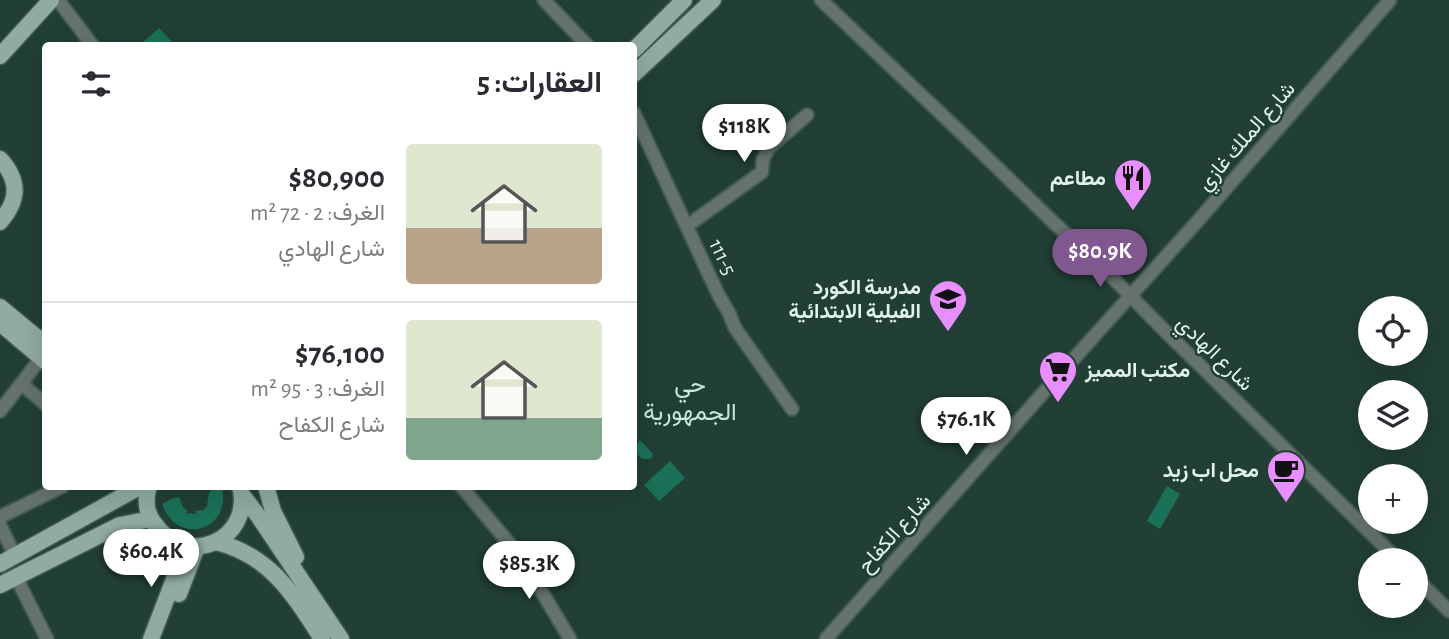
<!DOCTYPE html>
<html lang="ar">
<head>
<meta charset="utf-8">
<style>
	body { margin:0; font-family:"Alegreya Sans",Vazirmatn,sans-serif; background:#f7f7f7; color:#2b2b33; direction:rtl; height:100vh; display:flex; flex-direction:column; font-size:26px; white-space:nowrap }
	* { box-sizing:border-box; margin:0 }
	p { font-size:23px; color:#7c7c81 }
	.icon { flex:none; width:38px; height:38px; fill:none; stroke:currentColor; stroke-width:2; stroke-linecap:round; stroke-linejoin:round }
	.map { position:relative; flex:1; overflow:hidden; direction:ltr }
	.drawer { position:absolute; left:42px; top:42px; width:595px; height:448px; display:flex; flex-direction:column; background:#fff; border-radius:7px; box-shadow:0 7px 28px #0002; direction:rtl }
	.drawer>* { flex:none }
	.controls { position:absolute; left:1358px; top:296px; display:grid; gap:14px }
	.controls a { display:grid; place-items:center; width:70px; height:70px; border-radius:50%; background:#fff; box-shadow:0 7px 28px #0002; font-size:35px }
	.price { position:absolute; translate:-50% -60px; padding:0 16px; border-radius:24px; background:#fff; color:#222; font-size:23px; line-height:46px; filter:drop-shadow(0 2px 4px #0008) }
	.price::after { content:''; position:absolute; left:50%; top:42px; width:21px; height:16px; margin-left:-10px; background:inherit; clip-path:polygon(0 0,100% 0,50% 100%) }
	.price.selected { background:#80588f; color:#fff }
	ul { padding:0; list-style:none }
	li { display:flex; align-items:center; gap:21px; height:175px; padding:0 35px }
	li+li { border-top:2px solid #e1e1e2 }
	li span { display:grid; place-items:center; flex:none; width:196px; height:140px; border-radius:7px; color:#555 }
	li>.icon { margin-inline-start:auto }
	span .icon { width:84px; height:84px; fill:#fffc; stroke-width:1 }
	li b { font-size:30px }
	h2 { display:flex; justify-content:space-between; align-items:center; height:84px; padding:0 35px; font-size:30px }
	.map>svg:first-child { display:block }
</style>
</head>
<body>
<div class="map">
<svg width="1449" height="639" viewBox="0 0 1449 639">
	<rect width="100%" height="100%" fill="#213f34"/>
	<!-- green -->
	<path fill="#1b7058" d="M 159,28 L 175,45 L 140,45 Z
		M 640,440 L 653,454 L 652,458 C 639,463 631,451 640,440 Z
		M 670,461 L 685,478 L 659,501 L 644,485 Z
		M 216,486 L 222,487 C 232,531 177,547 162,504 L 173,498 L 179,497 L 183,507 L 187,510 L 186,513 L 196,514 L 195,511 L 203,510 L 207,506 L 209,493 Z
		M 1167,486 L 1180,494 L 1160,529 L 1147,521 Z"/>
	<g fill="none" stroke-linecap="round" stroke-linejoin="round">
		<defs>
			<path id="minor" d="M 58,0 L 93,46
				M 544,0 L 588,46
				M 821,0 L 975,146 L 1053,222 L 1093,258 L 1166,332 L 1398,560
				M 634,113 L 718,294 L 729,313 L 735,328 L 792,409
				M 687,226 L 762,172 L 763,159 L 769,148 L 807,115
				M 22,384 L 46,405
				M 0,411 L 41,358
				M 461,486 L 513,548 L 527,567 L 570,639
				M 0,517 L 63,486
				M 0,525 L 15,556
				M 16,577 L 47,639
				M 1416,578 L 1449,611
				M 826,639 L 1051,384 L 1196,223 L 1390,0"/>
			<path id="major" d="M 634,50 L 684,0
				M 0,56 L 51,0
				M 634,74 L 713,0
				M 0,159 C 20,181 19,200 0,222
				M 0,307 L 46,345
				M 0,323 L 46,362
				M 149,486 C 145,499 146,513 154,523 C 186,570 254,540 240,486
				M 266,486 L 273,511 L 296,557
				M 243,496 L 259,517 L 341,639
				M 216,542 C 270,555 294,595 322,639
				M 0,564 L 141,486
				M 0,585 L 120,525 L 151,519
				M 179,594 L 197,547
				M 151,639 L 174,579 L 177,561 L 176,544"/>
		</defs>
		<!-- minor casing -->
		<use href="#minor" stroke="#405c51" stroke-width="16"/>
		<!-- major casing -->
		<use href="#major" stroke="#405c51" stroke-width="19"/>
		<!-- minor -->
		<use href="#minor" stroke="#65726d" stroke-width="12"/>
		<!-- major -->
		<use href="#major" stroke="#90aba1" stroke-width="16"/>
	</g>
	<!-- icons -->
	<defs>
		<symbol id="restaurant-pin" viewBox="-11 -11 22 30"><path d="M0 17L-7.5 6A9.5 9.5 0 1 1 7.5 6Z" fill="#e88eff" stroke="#213f34"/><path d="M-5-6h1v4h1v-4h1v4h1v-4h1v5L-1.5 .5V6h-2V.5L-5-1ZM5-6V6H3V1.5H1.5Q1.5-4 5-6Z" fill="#111"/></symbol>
		<symbol id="school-pin" viewBox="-11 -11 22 30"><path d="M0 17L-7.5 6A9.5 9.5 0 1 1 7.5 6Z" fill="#e88eff" stroke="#213f34"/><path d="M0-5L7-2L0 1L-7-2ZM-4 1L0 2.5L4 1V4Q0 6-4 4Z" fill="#111"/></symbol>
		<symbol id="supermarket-pin" viewBox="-11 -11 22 30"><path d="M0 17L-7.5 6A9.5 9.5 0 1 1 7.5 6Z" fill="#e88eff" stroke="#213f34"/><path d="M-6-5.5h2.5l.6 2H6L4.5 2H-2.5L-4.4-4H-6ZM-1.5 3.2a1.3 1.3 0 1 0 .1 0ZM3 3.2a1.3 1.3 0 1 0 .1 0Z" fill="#111"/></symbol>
		<symbol id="cafe-pin" viewBox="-11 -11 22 30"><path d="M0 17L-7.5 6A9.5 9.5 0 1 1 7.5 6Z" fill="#e88eff" stroke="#213f34"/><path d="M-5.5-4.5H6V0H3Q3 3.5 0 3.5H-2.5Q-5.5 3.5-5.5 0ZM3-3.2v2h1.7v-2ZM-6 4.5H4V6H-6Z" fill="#111"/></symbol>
	</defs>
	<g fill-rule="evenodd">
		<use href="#restaurant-pin" x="1111" y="156" width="44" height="60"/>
		<use href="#school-pin" x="926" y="277" width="44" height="60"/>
		<use href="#supermarket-pin" x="1036" y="348" width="44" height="60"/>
		<use href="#cafe-pin" x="1264" y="448" width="44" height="60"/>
	</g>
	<g text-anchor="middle" stroke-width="5" stroke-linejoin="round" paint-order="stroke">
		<!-- street labels -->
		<g font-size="21" fill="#e1f2eb" stroke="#213f34">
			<text transform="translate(1246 136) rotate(-49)" y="7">شارع الملك غازي</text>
			<text transform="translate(723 257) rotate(65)" y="7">111-5</text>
			<text transform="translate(1215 353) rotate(44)" y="7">شارع الهادي</text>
			<text transform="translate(894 533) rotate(-48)" y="7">شارع الكفاح</text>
		</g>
		<!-- poi labels -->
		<g font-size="21" font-weight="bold" fill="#e1f2eb" stroke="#213f34" text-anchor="end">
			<text x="1106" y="185">مطاعم</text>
			<text x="921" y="294">مدرسة الكورد<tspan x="921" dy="24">الفيلية الابتدائية</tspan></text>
			<text x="1085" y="377" text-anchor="start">مكتب المميز</text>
			<text x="1259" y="477">محل اب زيد</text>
		</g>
		<!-- quarter labels -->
		<g font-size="24" fill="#c6e8db" stroke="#213f34">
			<text x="690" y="392">حي<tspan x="690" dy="28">الجمهورية</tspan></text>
		</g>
	</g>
</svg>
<div class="controls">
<a><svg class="icon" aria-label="locate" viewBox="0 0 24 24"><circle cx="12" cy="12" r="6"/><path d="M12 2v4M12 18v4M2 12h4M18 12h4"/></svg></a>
<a><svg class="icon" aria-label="layers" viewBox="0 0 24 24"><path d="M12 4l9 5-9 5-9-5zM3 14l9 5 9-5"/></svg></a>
<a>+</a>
<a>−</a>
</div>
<b class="price" style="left:744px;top:164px">$118K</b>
<b class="price selected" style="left:1100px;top:289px">$80.9K</b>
<b class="price" style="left:966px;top:457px">$76.1K</b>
<b class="price" style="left:151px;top:589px">$60.4K</b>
<b class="price" style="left:529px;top:601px">$85.3K</b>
<section class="drawer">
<h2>العقارات: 5<svg class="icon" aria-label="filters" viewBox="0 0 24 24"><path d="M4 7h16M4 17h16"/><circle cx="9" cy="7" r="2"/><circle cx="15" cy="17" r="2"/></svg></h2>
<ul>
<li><span style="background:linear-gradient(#dfe7d0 60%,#b9a48a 0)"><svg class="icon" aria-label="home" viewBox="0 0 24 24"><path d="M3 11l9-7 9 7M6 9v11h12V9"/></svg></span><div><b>$80,900</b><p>الغرف: 2 · 72 m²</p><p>شارع الهادي</p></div></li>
<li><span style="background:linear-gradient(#dfe7d0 70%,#7fa58c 0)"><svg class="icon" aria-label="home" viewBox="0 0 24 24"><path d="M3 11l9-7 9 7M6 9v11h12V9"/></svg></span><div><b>$76,100</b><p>الغرف: 3 · 95 m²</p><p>شارع الكفاح</p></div></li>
</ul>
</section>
</div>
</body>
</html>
